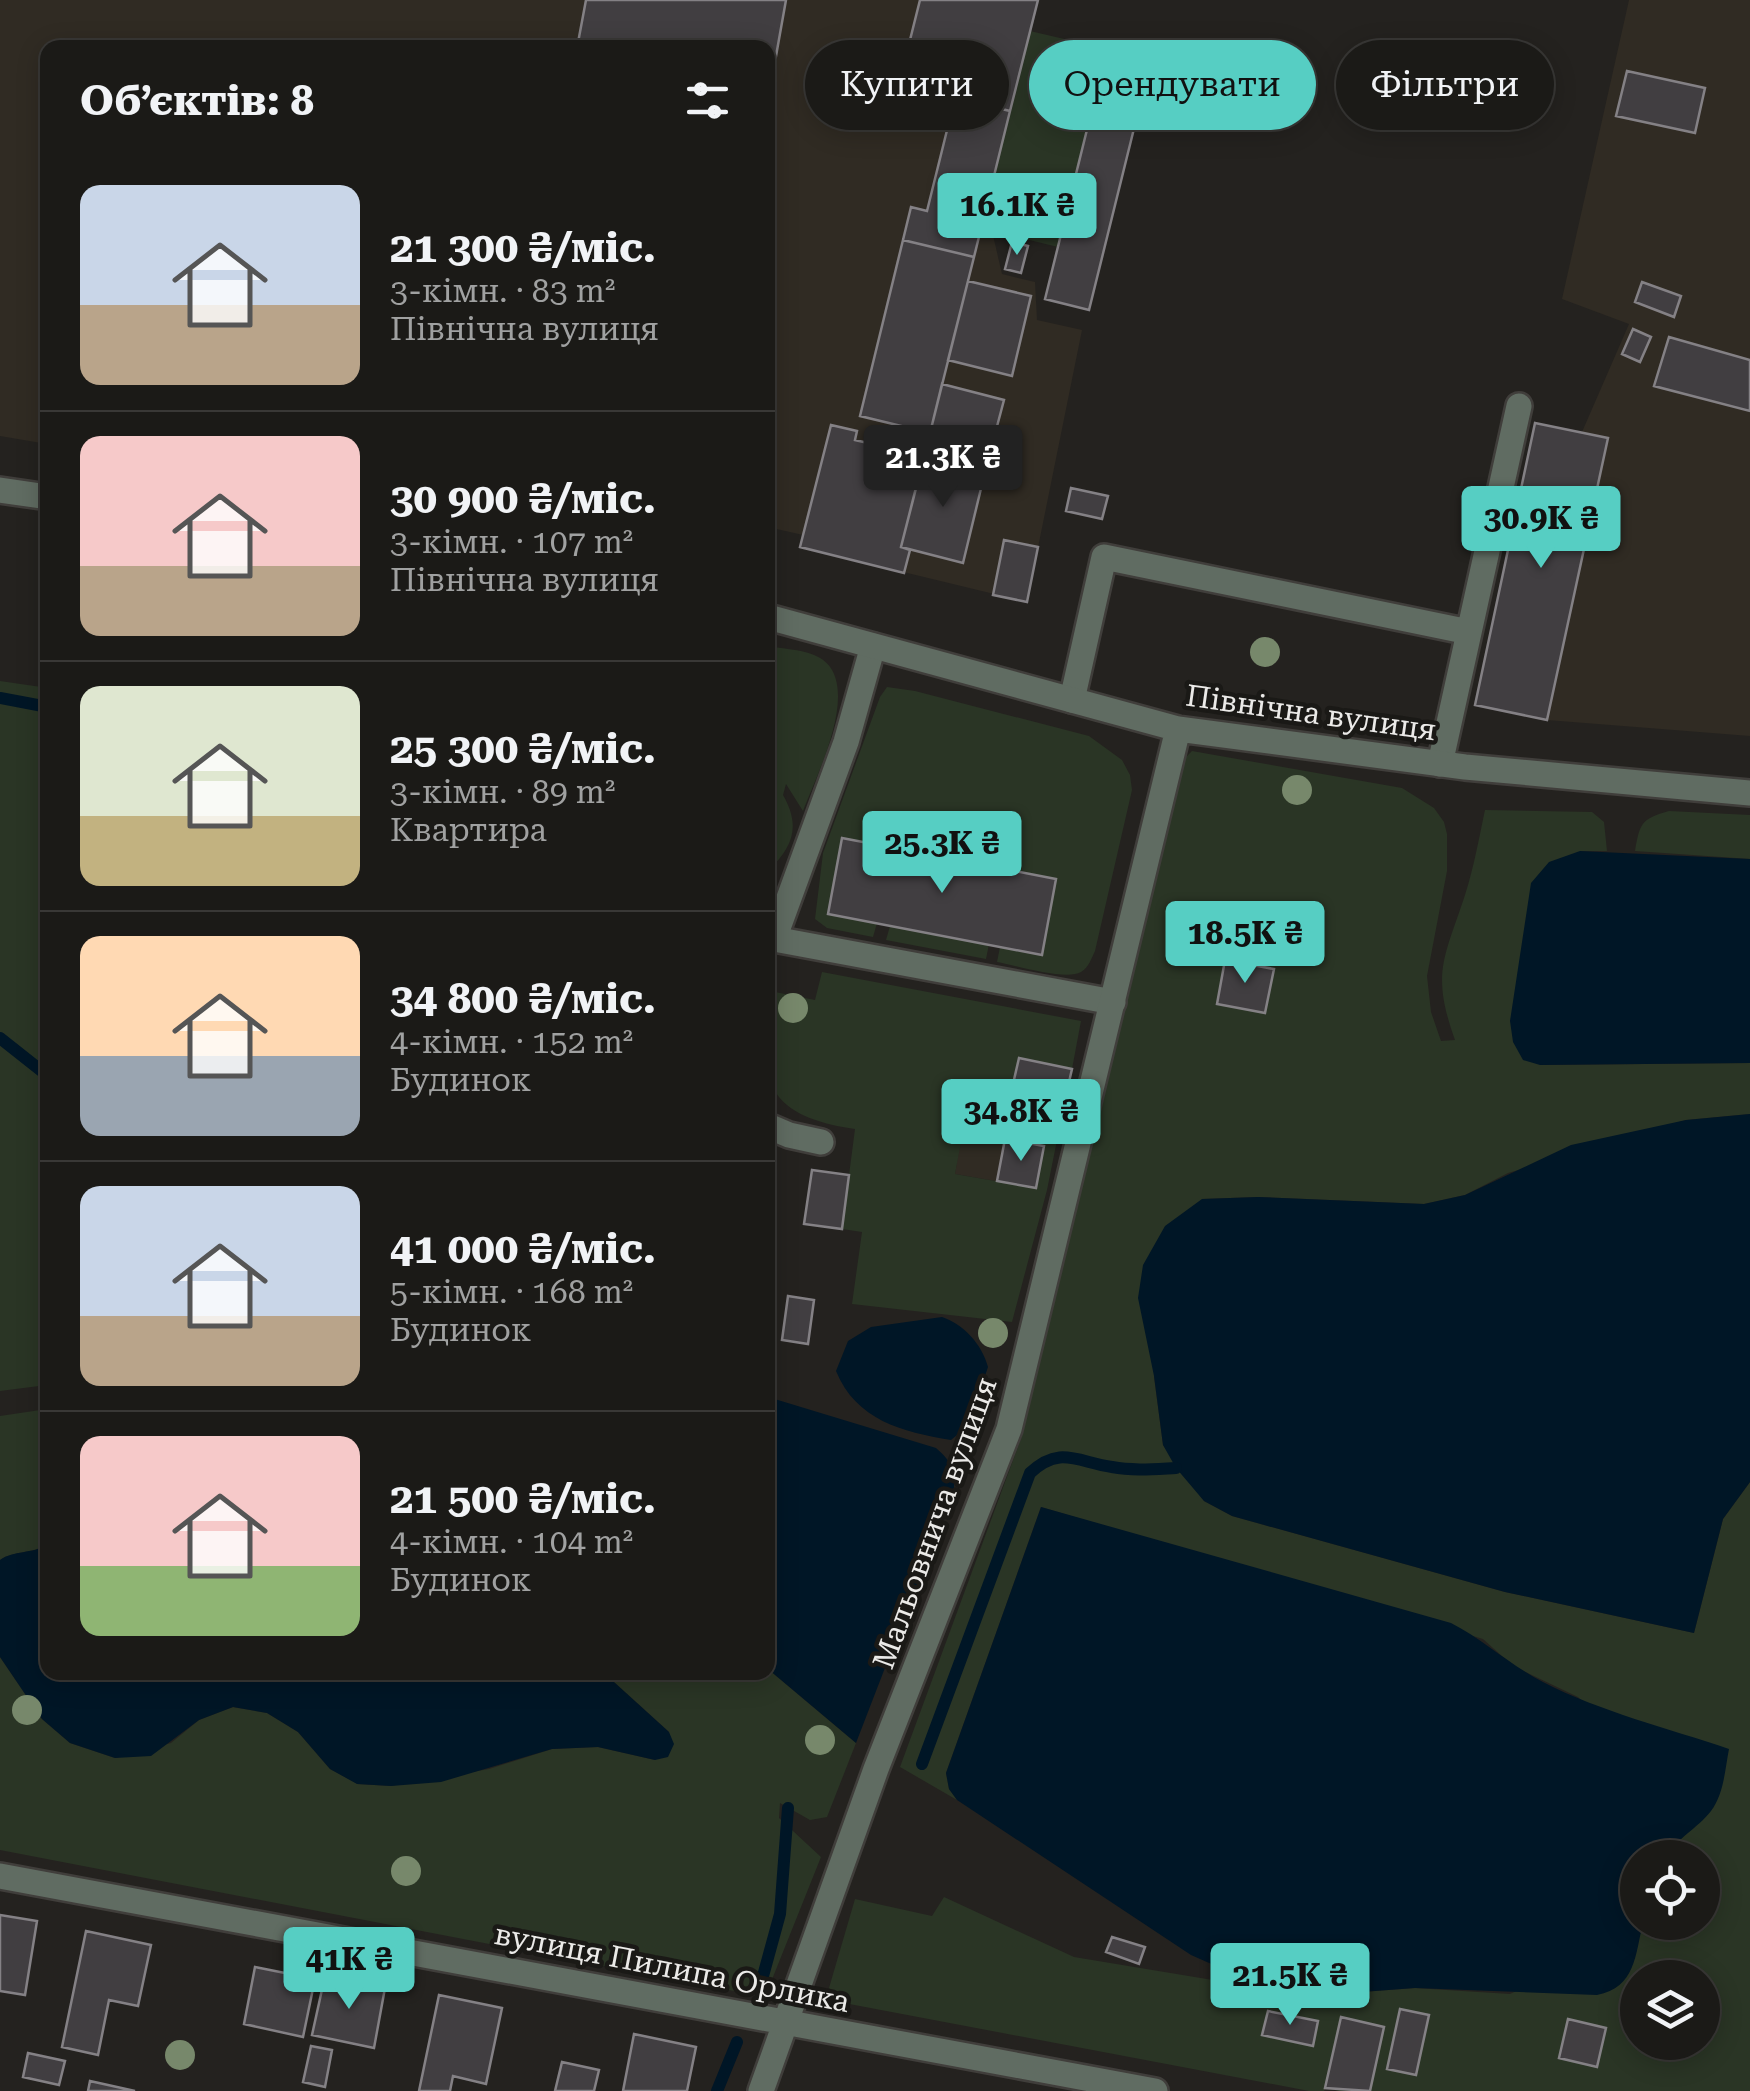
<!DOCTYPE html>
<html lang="uk">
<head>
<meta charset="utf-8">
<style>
	body { margin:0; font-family:"Roboto Serif",serif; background:#242320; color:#f1f3f6; height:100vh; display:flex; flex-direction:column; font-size:38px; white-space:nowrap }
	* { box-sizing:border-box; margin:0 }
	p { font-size:32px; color:#a0a1a1 }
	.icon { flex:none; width:55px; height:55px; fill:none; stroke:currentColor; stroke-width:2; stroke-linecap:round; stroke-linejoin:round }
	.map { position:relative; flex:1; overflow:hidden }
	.panel { position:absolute; left:40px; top:40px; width:735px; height:1640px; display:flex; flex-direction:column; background:#1b1a17; border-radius:20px; box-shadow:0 5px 25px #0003,0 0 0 2px #393836 }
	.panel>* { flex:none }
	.banner { position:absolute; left:805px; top:40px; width:795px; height:90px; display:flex; gap:20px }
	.fabs { position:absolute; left:1620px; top:1840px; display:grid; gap:20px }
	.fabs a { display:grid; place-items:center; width:100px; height:100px; border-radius:50%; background:#1b1a17; box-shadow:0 5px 25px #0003,0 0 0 2px #393836; font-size:50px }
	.price { position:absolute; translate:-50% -85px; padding:0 22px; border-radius:10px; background:#56cec3; color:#111; font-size:32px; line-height:65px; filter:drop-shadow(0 2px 5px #0008) }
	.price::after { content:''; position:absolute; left:50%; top:60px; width:30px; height:22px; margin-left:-15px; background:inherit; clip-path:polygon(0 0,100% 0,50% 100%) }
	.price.on { background:#222; color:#fff }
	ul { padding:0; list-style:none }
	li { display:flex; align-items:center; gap:30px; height:250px; padding:0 40px }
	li+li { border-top:2px solid #393836 }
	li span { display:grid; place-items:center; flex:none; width:280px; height:200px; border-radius:20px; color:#555 }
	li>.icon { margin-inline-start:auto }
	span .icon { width:120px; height:120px; fill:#fffc; stroke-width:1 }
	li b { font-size:42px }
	h2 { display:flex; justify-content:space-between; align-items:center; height:120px; padding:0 40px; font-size:42px }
	.tag { padding:0 35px; border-radius:45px; background:#1b1a17; box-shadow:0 5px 25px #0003,0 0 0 2px #393836; font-size:35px; line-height:90px }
	.tag.on { background:#56cec3; color:#111 }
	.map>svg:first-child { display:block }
</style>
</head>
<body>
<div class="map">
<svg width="1750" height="2091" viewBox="0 0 1750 2091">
	<rect width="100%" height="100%" fill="#24221f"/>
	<!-- built -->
	<path fill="#302b23" d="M 0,0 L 1038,0 L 981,227 L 992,231 L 1002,274 L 1035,282 L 1037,320 L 1082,330 L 1027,602 L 800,547 L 803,535 L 768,527 L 768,48 L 48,48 L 47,444 L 0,436 Z
		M 1629,0 L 1750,0 L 1750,736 L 1547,720 L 1475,705 L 1535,423 L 1582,432 L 1629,324 L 1562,299 Z
		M 962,1132 L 1044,1146 L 1035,1188 L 955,1174 Z"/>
	<!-- green -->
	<path fill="#2a3525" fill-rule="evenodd" d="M 1030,31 L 1107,49 L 1058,247 L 981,228 Z
		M 768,646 C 782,649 800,649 814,655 C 868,676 816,776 803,811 L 786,784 L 783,795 C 801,827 793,846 768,871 Z
		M 0,681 L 48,688 L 47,1385 L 0,1391 Z
		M 887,687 L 915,691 L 1089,736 L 1122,760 L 1130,775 L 1132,790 L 1095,951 C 1091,959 1089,967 1081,972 C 1066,981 1015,965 997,962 L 1000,947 L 843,838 L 828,913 L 877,923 L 873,937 L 827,928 L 815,919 L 823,853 L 880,697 Z
		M 1192,751 L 1402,788 L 1434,808 L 1444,822 L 1447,834 L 1447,871 L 1427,976 L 1431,1012 L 1441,1041 L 1455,1040 C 1431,973 1444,959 1465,895 C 1474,867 1479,838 1485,810 L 1592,812 L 1604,822 L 1607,851 L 1580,851 L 1540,1065 L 1750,1063 L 1750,1114 L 1686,1120 L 1508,1173 L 1465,1195 L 1424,1204 L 1258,1197 L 1202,1199 L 1154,1377 L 1163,1445 L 1204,1501 L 1232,1516 L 1505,1592 L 1694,1633 L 1723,1519 L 1750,1482 L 1750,2091 L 1339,2091 L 1326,2088 L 1324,2091 L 1309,2091 L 844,2003 L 829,1988 L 855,1899 L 932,1916 L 944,1897 L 1074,1957 L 1267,1989 L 1348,1993 L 1415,1988 L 1510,1994 L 1640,1934 L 1643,1923 L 1702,1922 L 1702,1858 L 1666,1857 L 1676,1841 L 1702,1819 L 1578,1697 L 1513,1666 L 1483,1639 L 1041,1507 L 946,1773 L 949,1789 L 957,1800 L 900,1767 L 1022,1436 L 1169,827 L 1178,765 ZM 1638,1978 L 1702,1978 L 1702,2042 L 1638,2042 Z
		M 1669,811 L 1750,815 L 1750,859 L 1635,851 C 1640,823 1641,819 1669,811 Z
		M 890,926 L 989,944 L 986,959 L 886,940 Z
		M 822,972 L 1081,1021 L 1072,1069 L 1018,1059 L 1014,1084 L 1066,1095 L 1047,1190 L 1012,1322 L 852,1304 L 862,1232 L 842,1229 L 855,1129 C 761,1115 756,1076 775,992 L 815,1000 ZM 963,1132 L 1043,1147 L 1036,1188 L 955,1174 Z
		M 47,1409 L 47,1545 C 32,1554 15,1550 0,1560 L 0,1416 Z
		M 0,1657 L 42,1719 L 70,1743 L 115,1758 L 171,1743 L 199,1720 L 233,1707 L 267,1713 L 298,1732 L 330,1769 L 358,1784 L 391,1786 L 489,1769 L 552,1749 L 598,1747 L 655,1760 L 669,1732 L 604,1673 L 768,1672 L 768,1669 L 856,1743 L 827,1817 L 810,1820 L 780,1803 L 779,1818 L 821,1857 L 765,1997 L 0,1850 Z"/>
	<!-- water -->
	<path fill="#001626" d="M 1580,851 L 1750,859 L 1750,1063 L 1540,1065 L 1523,1060 L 1513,1042 L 1510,1021 L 1531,883 L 1549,862 Z
		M 1750,1114 L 1750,1482 L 1723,1519 L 1694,1633 L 1505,1592 L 1232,1516 L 1204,1501 L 1176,1468 L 1163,1445 L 1154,1376 L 1138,1298 L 1143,1265 L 1165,1226 L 1202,1199 L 1258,1197 L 1424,1204 L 1465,1195 L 1571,1145 L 1686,1120 Z
		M 942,1317 C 963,1324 982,1344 988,1367 L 968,1426 L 951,1440 C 902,1432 856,1420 836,1371 L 848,1341 L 871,1327 Z
		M 768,1397 L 936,1448 C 951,1461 955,1469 954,1489 L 856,1743 L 768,1669 Z
		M 1041,1507 L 1451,1623 C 1484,1640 1510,1665 1543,1682 C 1601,1712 1668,1728 1729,1749 C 1725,1769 1724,1794 1711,1811 C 1697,1829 1678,1837 1666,1857 L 1638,1858 L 1638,1922 L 1643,1923 C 1635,1955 1636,1987 1597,1995 L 1415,1988 L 1348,1993 L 1268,1989 L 1191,1955 L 957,1800 L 949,1789 L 946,1773 Z
		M 47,1545 L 48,1672 L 604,1673 L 669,1732 L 674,1744 L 668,1757 L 655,1760 L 598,1747 L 552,1749 L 441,1782 L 391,1786 L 357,1784 L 330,1769 L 298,1732 L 267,1713 L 233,1707 L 199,1720 L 151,1756 L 115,1758 L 70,1743 L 42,1719 L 0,1657 L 0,1560 C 14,1550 32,1554 47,1545 Z"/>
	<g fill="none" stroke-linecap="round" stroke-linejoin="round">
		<!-- stream -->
		<path stroke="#001626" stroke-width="12" d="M 0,698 L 48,707
			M 0,1038 L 48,1076
			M 922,1764 L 1030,1473 C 1060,1445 1077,1462 1112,1467 C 1133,1471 1155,1469 1176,1468
			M 760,1987 L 780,1914 L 788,1808
			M 717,2091 L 737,2042"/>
	</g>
	<!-- building -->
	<path fill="#413e41" stroke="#848185" stroke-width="2.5" d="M 586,0 L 786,0 L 768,101 L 768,48 L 577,48 Z
		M 920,0 L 1038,0 L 1010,111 L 899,84 Z
		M 1107,49 L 1151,60 L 1089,310 L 1045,299 Z
		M 1627,71 L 1705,88 L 1695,133 L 1616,116 Z
		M 955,98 L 1010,111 L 974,257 L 903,240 L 911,207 L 927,211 Z
		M 903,240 L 974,257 L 930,433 L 860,416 Z
		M 1012,242 L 1028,246 L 1021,273 L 1005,269 Z
		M 968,281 L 1031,296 L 1012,376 L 948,360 Z
		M 1642,282 L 1681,296 L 1674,317 L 1635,302 Z
		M 1633,329 L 1651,337 L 1640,362 L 1622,354 Z
		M 1669,337 L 1750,360 L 1750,411 L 1654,386 Z
		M 942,384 L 1004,400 L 991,449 L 930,433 Z
		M 1535,423 L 1608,438 L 1547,720 L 1475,705 Z
		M 831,425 L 857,431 L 855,440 L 924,456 L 901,547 L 910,550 L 904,573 L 800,547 Z
		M 924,457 L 985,472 L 963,563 L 901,547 Z
		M 1071,488 L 1108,496 L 1102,519 L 1066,511 Z
		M 1004,540 L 1038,547 L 1027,602 L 993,595 Z
		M 842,838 L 1056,879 L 1042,955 L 828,914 Z
		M 1225,960 L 1274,969 L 1265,1013 L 1217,1004 Z
		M 1019,1058 L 1072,1069 L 1066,1095 L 1013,1084 Z
		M 1005,1139 L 1044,1146 L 1036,1188 L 997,1181 Z
		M 812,1170 L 849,1175 L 842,1229 L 804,1224 Z
		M 788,1296 L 814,1300 L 808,1344 L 782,1340 Z
		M 0,1915 L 37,1921 L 25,1995 L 0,1991 Z
		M 86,1931 L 151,1945 L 138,2006 L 109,2000 L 98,2055 L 62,2047 Z
		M 1112,1937 L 1145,1947 L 1139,1964 L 1106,1952 Z
		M 255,1967 L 315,1979 L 303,2037 L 244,2024 Z
		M 325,1976 L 385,1988 L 374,2048 L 312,2035 Z
		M 439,1995 L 502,2008 L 486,2084 L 453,2076 L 450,2091 L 419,2091 Z
		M 1400,2009 L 1429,2015 L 1416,2075 L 1387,2069 Z
		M 1268,2011 L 1318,2021 L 1313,2046 L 1262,2035 Z
		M 1341,2017 L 1384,2027 L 1370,2091 L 1325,2088 Z
		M 1568,2019 L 1606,2028 L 1597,2067 L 1559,2058 Z
		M 634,2034 L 696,2047 L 687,2091 L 623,2091 Z
		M 311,2046 L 332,2050 L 325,2087 L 303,2082 Z
		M 28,2053 L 65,2061 L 59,2085 L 23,2077 Z
		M 562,2062 L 599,2070 L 594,2091 L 555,2091 Z
		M 90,2081 L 135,2091 L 88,2091 Z"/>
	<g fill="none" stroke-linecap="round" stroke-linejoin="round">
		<defs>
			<path id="service" d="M 873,646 L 846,742 L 774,939 L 1113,1002
				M 1072,700 L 1104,557 L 1469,632
				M 1440,764 L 1519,406
				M 768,1126 L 789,1135 L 821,1142"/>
			<path id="minor" d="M 0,490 L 48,497
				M 768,617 L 1178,729 L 1465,767 L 1750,793
				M 0,1876 L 1155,2091
				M 761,2091 L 876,1769 L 1009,1429 L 1178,729"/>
		</defs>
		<!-- service casing -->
		<use href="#service" stroke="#403e3b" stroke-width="30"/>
		<!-- minor casing -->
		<use href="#minor" stroke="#403e3b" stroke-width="30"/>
		<!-- service -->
		<use href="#service" stroke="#606c62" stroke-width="25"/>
		<!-- minor -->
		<use href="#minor" stroke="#606c62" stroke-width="25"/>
	</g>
	<!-- trees -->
	<g fill="#77886b">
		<circle cx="1265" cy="652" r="15"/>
		<circle cx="1297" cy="790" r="15"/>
		<circle cx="793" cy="1008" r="15"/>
		<circle cx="993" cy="1333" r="15"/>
		<circle cx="27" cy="1710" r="15"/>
		<circle cx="820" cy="1740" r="15"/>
		<circle cx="406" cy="1871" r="15"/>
		<circle cx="180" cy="2055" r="15"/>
	</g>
	<g text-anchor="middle" stroke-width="9" stroke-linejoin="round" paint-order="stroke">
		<!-- street labels -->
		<g font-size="30" fill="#ebeae8" stroke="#1a1916">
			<text transform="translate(1311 713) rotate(8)" y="10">Північна вулиця</text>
			<text transform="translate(935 1523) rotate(-70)" y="10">Мальовнича вулиця</text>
			<text transform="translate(672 1968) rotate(11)" y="10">вулиця Пилипа Орлика</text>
		</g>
	</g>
</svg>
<div class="fabs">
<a><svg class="icon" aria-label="locate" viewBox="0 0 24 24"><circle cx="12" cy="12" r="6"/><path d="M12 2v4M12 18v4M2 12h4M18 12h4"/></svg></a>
<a><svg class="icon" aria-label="layers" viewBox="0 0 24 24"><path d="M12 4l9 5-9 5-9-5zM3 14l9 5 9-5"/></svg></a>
</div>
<b class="price" style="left:1017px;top:258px">16.1K ₴</b>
<b class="price on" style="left:943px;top:510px">21.3K ₴</b>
<b class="price" style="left:1541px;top:571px">30.9K ₴</b>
<b class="price" style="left:942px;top:896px">25.3K ₴</b>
<b class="price" style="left:1245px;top:986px">18.5K ₴</b>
<b class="price" style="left:1021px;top:1164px">34.8K ₴</b>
<b class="price" style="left:349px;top:2012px">41K ₴</b>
<b class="price" style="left:1290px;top:2028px">21.5K ₴</b>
<div class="banner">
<a class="tag">Купити</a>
<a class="tag on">Орендувати</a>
<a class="tag">Фільтри</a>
</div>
<section class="panel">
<h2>Об’єктів: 8<svg class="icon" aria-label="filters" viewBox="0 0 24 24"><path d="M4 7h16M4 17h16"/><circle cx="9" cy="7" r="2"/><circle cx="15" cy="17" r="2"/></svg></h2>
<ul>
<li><span style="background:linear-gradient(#c9d6e8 60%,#b9a48a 0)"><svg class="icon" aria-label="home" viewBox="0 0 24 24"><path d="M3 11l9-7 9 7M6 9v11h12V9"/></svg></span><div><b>21 300 ₴/міс.</b><p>3-кімн. · 83 m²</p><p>Північна вулиця</p></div></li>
<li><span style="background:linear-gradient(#f6c9c9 65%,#b9a48a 0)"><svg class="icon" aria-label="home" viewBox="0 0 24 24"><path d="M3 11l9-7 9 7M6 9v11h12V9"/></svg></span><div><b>30 900 ₴/міс.</b><p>3-кімн. · 107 m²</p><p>Північна вулиця</p></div></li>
<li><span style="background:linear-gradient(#dfe7d0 65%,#c2b280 0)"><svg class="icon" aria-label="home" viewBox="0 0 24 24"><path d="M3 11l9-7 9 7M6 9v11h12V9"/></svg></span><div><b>25 300 ₴/міс.</b><p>3-кімн. · 89 m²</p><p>Квартира</p></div></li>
<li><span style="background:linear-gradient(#ffd9b3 60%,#9aa5b1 0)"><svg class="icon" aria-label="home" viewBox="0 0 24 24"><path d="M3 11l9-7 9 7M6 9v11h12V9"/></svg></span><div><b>34 800 ₴/міс.</b><p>4-кімн. · 152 m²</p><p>Будинок</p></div></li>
<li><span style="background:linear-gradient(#c9d6e8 65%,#b9a48a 0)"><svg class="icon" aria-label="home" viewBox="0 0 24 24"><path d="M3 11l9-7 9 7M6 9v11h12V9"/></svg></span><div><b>41 000 ₴/міс.</b><p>5-кімн. · 168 m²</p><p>Будинок</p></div></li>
<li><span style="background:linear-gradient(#f6c9c9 65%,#8fb573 0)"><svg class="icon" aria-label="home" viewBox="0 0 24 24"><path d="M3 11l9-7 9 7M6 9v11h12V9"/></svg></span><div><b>21 500 ₴/міс.</b><p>4-кімн. · 104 m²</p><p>Будинок</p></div></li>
</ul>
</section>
</div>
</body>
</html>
